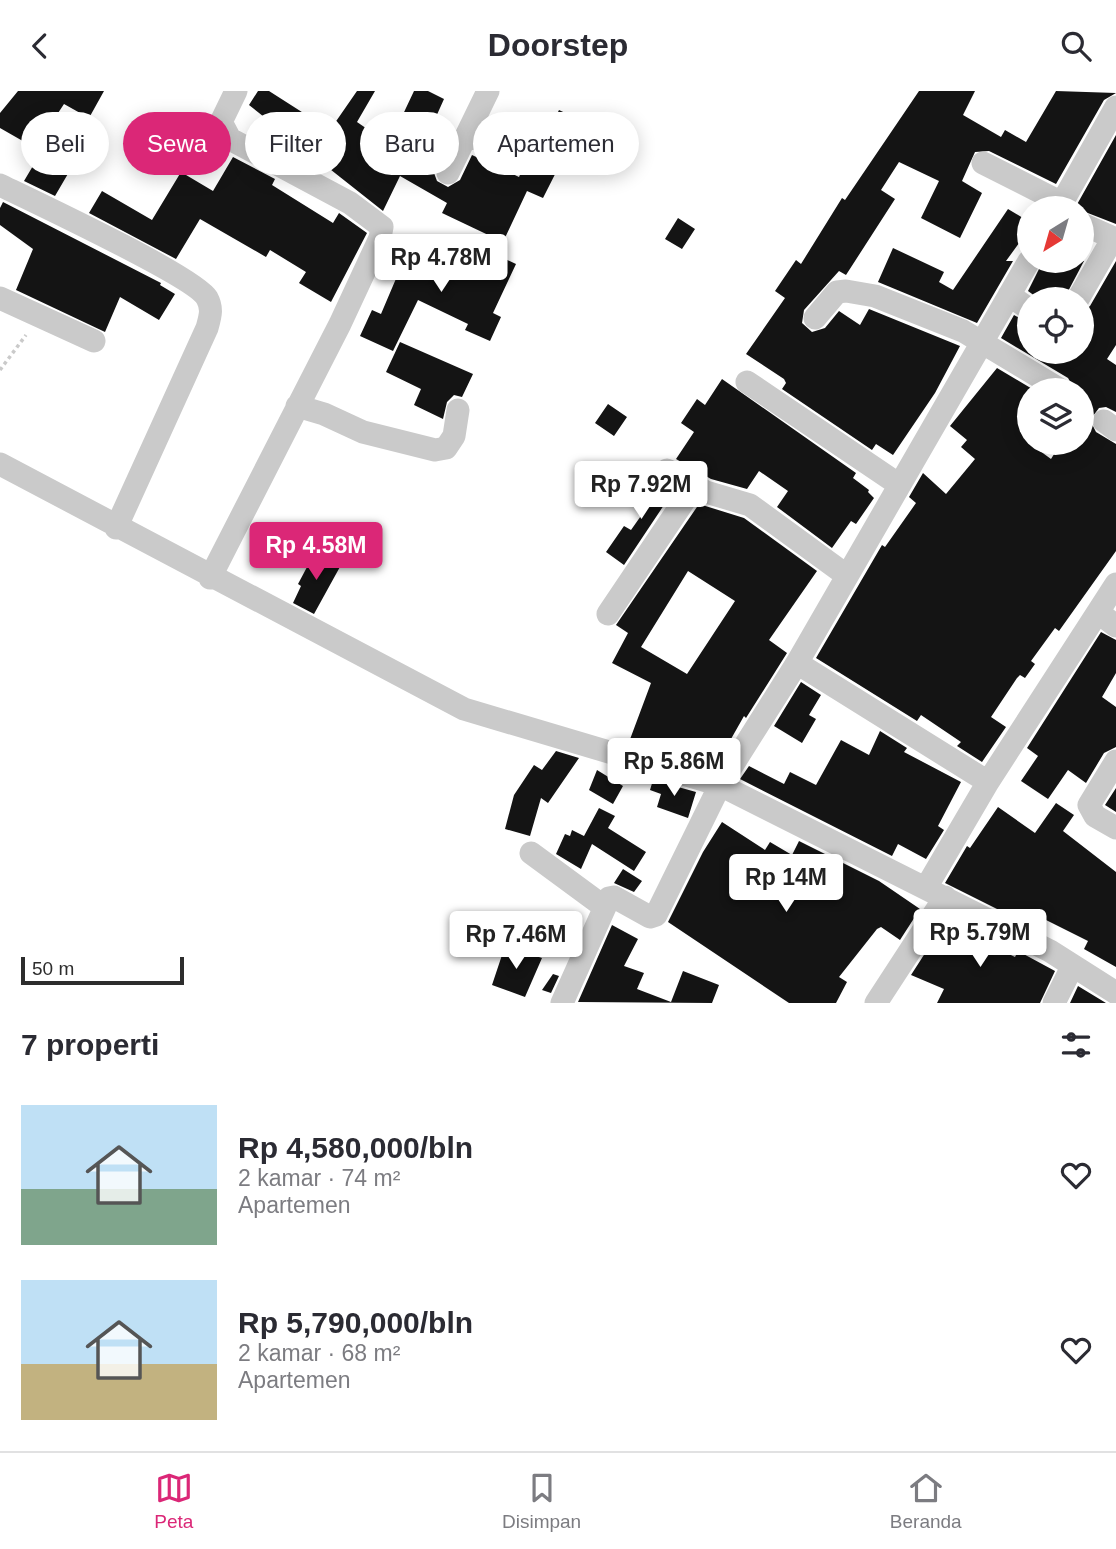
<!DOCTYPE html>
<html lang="id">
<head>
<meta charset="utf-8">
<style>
	body { margin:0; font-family:Arial,sans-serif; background:#f7f7f7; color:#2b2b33; height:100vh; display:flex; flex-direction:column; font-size:26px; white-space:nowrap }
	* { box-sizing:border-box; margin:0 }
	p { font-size:23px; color:#7c7c81 }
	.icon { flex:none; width:38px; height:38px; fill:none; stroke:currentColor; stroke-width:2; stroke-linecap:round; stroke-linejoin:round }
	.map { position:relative; height:912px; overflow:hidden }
	.sheet { display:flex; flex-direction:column; background:#fff; flex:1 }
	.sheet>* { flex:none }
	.hud { position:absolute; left:21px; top:21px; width:700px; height:63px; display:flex; gap:14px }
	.needle { width:46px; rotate:217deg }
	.fabs { position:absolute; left:1017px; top:105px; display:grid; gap:14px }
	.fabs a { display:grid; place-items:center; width:77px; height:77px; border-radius:50%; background:#fff; box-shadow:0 4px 18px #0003; font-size:35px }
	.scale { position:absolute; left:21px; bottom:18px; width:163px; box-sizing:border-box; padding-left:7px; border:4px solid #2d2d2d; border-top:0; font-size:19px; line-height:24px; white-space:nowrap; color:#2d2d2d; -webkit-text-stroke:5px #fff; paint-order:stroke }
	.price { position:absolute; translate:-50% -60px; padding:0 16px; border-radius:7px; background:#fff; color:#222; font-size:23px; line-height:46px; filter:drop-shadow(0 2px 4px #0008) }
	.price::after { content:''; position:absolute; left:50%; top:42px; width:21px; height:16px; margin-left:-10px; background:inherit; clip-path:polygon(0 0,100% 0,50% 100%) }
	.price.current { background:#db2777; color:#fff }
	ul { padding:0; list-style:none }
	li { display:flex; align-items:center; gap:21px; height:175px; padding:0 21px }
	li span { display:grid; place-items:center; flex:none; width:196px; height:140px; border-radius:0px; color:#555 }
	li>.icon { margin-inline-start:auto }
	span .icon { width:84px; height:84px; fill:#fffc; stroke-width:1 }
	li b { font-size:30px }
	h2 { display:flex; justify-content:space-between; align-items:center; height:84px; padding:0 21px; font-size:30px }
	.pill { padding:0 24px; border-radius:32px; background:#fff; box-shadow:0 4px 18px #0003; font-size:24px; line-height:63px }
	.pill.current { background:#db2777; color:#fff }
	header { display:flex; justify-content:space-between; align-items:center; height:91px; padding:0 21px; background:#fff; font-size:32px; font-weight:700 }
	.dock { display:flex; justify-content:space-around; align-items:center; height:98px; border-top:2px solid #e1e1e2; background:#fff; font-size:19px; color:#7c7c81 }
	.dock a { display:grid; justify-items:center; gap:4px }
	.dock .current { color:#db2777 }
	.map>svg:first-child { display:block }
</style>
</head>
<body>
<header><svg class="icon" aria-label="back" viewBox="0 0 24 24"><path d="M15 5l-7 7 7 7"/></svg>Doorstep<svg class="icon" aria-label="search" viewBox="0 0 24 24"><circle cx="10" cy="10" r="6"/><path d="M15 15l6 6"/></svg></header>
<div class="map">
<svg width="1116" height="912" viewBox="0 0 1116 912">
	<rect width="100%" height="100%" fill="#fff"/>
	<!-- building -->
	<path fill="#141414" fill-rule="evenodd" d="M 18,0 L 104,0 L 89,27 L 64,13 L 35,57 L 0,37 L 0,22 Z
		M 258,0 L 269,0 L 330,39 L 357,0 L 375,0 L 357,31 L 389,53 L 414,0 L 428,0 L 444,8 L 431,37 L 450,46 L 434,82 L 437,90 L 448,96 L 460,89 L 472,64 L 519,86 L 538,44 L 533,42 L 542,21 L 555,27 L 559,19 L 582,30 L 543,107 L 527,100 L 503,151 L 442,122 L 447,112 L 400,85 L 383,120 L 249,14 Z
		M 919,0 L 975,0 L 963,24 L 1001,46 L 1005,39 L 1026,51 L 1056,0 L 1116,2 L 1104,9 L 1056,93 L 989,60 L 975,61 L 962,90 L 982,102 L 960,147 L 921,127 L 939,90 L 899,71 L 881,99 L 895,108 L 846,184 L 839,180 L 804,219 L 802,232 L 812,241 L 825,237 L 839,220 L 860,234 L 869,218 L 960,255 L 935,302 L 893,364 L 876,353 L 872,359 L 782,298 L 786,292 L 784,288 L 746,263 L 785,207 L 775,200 L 796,169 L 801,173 L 842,107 L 845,109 Z
		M 1116,44 L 1116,133 L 1075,117 Z
		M 40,63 L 69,81 L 55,105 L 24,90 Z
		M 233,66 L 275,88 L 272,94 L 333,132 L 339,122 L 367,142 L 331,211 L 299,192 L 306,181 L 270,159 L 266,166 L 200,128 L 176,168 L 89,122 L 102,100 L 152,129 L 181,81 L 213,100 Z
		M 3,111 L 161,192 L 160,194 L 175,203 L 159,229 L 120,206 L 105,241 L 16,199 L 33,158 L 0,134 L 0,117 Z
		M 1008,118 L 1028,130 L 1021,141 L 1025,144 L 1006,170 L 1013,170 L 977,232 L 878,191 L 893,157 L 944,181 L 939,191 L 953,199 Z
		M 678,127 L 695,138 L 682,158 L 665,148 Z
		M 412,150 L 478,182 L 488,160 L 516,173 L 493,222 L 501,226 L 490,250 L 465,239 L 468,233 L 418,209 L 393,260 L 360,245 L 372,219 L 381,223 Z
		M 1043,170 L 1084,170 L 1064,208 L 1039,208 L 1028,200 Z
		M 1116,170 L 1116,254 L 1107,268 L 1116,274 L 1116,321 L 1106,316 L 1099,317 L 1090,329 L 1096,341 L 1116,353 L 1116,460 L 1059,540 L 1055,537 L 1031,570 L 1035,573 L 1025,587 L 1020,584 L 1017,587 L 991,626 L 1006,636 L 982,671 L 957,655 L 961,651 L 921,624 L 917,630 L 816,567 L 882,454 L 885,456 L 916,412 L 909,406 L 923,382 L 946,403 L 975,368 L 961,356 L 967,349 L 950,335 L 997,277 L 1034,299 L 1029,299 L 1029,352 L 1051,368 L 1061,352 L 1082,352 L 1082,299 L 1075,299 L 1068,287 L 1001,247 L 1014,224 L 1029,232 L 1029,261 L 1082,261 L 1082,221 L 1090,215 Z
		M 400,251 L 473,283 L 462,306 L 454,304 L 447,311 L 443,328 L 414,314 L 421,298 L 386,281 Z
		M 722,288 L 856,382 L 853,387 L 869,399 L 868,401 L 874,407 L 856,433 L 851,430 L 832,457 L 777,416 L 788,400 L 759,380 L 747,398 L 711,388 L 676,368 L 694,341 L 681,332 L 697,308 L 705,314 Z
		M 608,313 L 627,326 L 614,345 L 595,332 Z
		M 654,384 L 674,399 L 624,474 L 606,461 L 624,435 L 631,439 L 650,412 L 640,404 Z
		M 699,413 L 744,427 L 817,480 L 769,549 L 787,562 L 746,627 L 744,625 L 714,678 L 629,651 L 651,592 L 612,572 L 628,542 L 616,534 ZM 688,480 L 735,510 L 687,583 L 641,556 Z
		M 315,461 L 341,474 L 314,523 L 293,512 L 301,495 L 298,493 Z
		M 1101,541 L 1116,549 L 1116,582 L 1102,606 L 1116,616 L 1116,656 L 1104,662 L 1086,692 L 1068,679 L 1048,708 L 1021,690 L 1038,665 L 1027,657 Z
		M 801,591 L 821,604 L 809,624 L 816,628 L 802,652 L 774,635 Z
		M 880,640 L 907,657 L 904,661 L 961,691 L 938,735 L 944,739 L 926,768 L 898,753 L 892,765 L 740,688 L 749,675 L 784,693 L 790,681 L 816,694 L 841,649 L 869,664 Z
		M 556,660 L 579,667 L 548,712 L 541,707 L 530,745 L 505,738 L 514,704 L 534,674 L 542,679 Z
		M 597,679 L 623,695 L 613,713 L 589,699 Z
		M 653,689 L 696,701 L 688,727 L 657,716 L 661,703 L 650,699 Z
		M 1116,697 L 1116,721 L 1105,714 Z
		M 1056,712 L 1074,724 L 1063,740 L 1116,781 L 1116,876 L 1084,858 L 1088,850 L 1026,819 L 1021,830 L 945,792 L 967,755 L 970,757 L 998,716 L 1035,742 Z
		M 599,717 L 615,725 L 608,737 L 646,761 L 634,780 L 592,753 L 581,778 L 556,763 L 565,743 L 570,745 L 572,739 L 584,745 Z
		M 722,731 L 765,759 L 770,751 L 792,764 L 799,750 L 879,790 L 920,818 L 900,849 L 881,836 L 877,838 L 839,886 L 847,891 L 836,912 L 789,912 L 668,831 L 703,761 Z
		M 623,778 L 642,790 L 634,801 L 614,792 Z
		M 949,825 L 988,844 L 984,851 L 1015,866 L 1018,860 L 1055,880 L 1040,912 L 937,912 L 944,898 L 911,884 Z
		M 612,834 L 638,848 L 624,875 L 644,882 L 637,898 L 671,911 L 683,880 L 719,894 L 712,912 L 578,911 Z
		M 505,855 L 542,867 L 525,906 L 492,894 Z
		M 553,883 L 559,885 L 551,902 L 542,899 Z
		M 1078,895 L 1106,912 L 1070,912 Z"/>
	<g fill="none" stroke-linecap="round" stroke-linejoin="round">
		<!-- path -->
		<path stroke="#cacaca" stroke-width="3.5" stroke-dasharray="3.5 3.5" stroke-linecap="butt" d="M 0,279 L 26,244"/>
		<!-- street -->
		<path stroke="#cacaca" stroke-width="23" d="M 468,43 L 510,65
			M 983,72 L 1062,112
			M 448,82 L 488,0
			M 0,94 C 31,109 195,186 207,207 C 213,218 210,226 207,237 L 116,437
			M 1059,117 L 1116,16
			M 1082,133 L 1116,148
			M 1009,204 L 1029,218
			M 0,207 L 94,250
			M 1078,208 L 1113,147
			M 815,227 L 837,201 L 846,200 L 875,205 L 963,240 L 1061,299
			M 747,291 L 898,393
			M 297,315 L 324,323 L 363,341 L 435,359 L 446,357 L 454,345 L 458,319
			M 1104,330 L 1116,339
			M 0,373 L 464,618 L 720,694 L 1050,860 L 1116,902
			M 667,379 L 706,401 L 750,414 L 846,484
			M 210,487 L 340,233 L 380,147 L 382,136 L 350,112 L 230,48 L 221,31 L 236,0
			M 1099,522 L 1116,535
			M 608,523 L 694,395
			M 797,572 L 988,691
			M 1116,670 L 1089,714 L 1095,725 L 1116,737
			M 531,762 L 603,815
			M 927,795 L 988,691 L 1116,493
			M 562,912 L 609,807 L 614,806 L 650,826 L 656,824 L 720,694 L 797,572 L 1029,170
			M 876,912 L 945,806
			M 1054,912 L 1072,876"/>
	</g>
</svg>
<div class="fabs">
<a><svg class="needle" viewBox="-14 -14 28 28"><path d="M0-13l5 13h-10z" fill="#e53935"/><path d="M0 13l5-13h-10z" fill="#7c7c81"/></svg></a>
<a><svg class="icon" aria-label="locate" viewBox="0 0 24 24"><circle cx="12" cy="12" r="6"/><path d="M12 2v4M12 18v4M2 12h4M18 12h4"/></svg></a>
<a><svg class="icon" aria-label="layers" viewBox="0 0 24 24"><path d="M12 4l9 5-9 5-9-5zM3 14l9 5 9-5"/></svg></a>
</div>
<div class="scale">50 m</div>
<b class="price" style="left:441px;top:203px">Rp 4.78M</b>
<b class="price" style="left:641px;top:430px">Rp 7.92M</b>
<b class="price current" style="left:316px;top:491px">Rp 4.58M</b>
<b class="price" style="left:674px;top:707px">Rp 5.86M</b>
<b class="price" style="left:786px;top:823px">Rp 14M</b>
<b class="price" style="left:980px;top:878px">Rp 5.79M</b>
<b class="price" style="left:516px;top:880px">Rp 7.46M</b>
<div class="hud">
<a class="pill">Beli</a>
<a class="pill current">Sewa</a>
<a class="pill">Filter</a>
<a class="pill">Baru</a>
<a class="pill">Apartemen</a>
</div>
</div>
<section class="sheet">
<h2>7 properti<svg class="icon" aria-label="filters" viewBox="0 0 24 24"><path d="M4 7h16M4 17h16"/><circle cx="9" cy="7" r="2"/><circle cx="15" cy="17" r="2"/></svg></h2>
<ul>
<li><span style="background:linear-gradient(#bfe0f5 60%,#7fa58c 0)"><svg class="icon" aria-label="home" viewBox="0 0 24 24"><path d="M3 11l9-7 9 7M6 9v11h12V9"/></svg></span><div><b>Rp 4,580,000/bln</b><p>2 kamar · 74 m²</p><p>Apartemen</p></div><svg class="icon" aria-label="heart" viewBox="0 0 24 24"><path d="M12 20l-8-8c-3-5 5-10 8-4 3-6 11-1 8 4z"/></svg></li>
<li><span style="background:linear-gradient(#bfe0f5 60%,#c2b280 0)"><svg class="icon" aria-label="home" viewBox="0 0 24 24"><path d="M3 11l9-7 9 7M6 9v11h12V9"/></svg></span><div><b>Rp 5,790,000/bln</b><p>2 kamar · 68 m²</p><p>Apartemen</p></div><svg class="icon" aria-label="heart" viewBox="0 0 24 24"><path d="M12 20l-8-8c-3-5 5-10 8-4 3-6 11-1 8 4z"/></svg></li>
</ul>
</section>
<nav class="dock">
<a class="current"><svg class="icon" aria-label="map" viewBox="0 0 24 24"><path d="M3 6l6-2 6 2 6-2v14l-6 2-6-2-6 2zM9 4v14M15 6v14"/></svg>Peta</a>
<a><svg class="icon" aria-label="saved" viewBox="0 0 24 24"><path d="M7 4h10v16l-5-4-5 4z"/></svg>Disimpan</a>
<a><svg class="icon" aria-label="home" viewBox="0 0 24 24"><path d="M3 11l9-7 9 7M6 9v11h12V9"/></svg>Beranda</a>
</nav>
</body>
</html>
